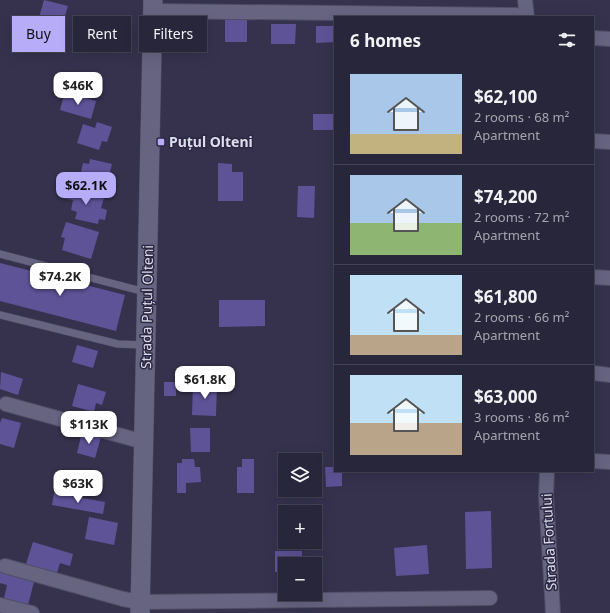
<!DOCTYPE html>
<html lang="en">
<head>
<meta charset="utf-8">
<style>
	body { margin:0; font-family:"Noto Sans",sans-serif; background:#343245; color:#f1f3f6; height:100vh; display:flex; flex-direction:column; font-size:15px; white-space:nowrap }
	* { box-sizing:border-box; margin:0 }
	p { font-size:13px; color:#a5a5af }
	.icon { flex:none; width:22px; height:22px; fill:none; stroke:currentColor; stroke-width:2; stroke-linecap:round; stroke-linejoin:round }
	.map { position:relative; flex:1; overflow:hidden }
	.details { position:absolute; left:334px; top:16px; width:260px; height:456px; display:flex; flex-direction:column; background:#28263a; border-radius:0px; box-shadow:0 4px 16px #0002,0 0 0 1px #444354 }
	.details>* { flex:none }
	.banner { position:absolute; left:12px; top:16px; width:262px; height:36px; display:flex; gap:8px }
	.controls { position:absolute; left:278px; top:453px; display:grid; gap:8px }
	.controls a { display:grid; place-items:center; width:44px; height:44px; border-radius:0px; background:#28263a; box-shadow:0 4px 16px #0002,0 0 0 1px #444354; font-size:20px }
	.price { position:absolute; translate:-50% -34px; padding:0 9px; border-radius:8px; background:#fff; color:#222; font-size:13px; line-height:26px; filter:drop-shadow(0 1px 2px #0008) }
	.price::after { content:''; position:absolute; left:50%; top:24px; width:12px; height:9px; margin-left:-6px; background:inherit; clip-path:polygon(0 0,100% 0,50% 100%) }
	.price.current { background:#b6acf8; color:#111 }
	ul { padding:0; list-style:none }
	li { display:flex; align-items:center; gap:12px; height:100px; padding:0 16px }
	li+li { border-top:1px solid #444354 }
	li span { display:grid; place-items:center; flex:none; width:112px; height:80px; border-radius:0px; color:#555 }
	li>.icon { margin-inline-start:auto }
	span .icon { width:48px; height:48px; fill:#fffc; stroke-width:1 }
	li b { font-size:17px }
	h2 { display:flex; justify-content:space-between; align-items:center; height:48px; padding:0 16px; font-size:17px }
	.chip { padding:0 14px; border-radius:0px; background:#28263a; box-shadow:0 4px 16px #0002,0 0 0 1px #444354; font-size:14px; line-height:36px }
	.chip.current { background:#b6acf8; color:#111 }
	.map>svg:first-child { display:block }
</style>
</head>
<body>
<div class="map">
<svg width="610" height="613" viewBox="0 0 610 613">
	<rect width="100%" height="100%" fill="#36324e"/>
	<!-- building -->
	<path fill="#5f5398" d="M 44,0 L 68,6 L 59,35 L 36,28 Z
		M 225,18 L 247,18 L 247,42 L 225,42 Z
		M 271,24 L 296,24 L 295,44 L 271,44 Z
		M 316,26 L 335,26 L 335,42 L 316,43 Z
		M 65,92 L 96,101 L 91,119 L 60,110 Z
		M 313,114 L 335,114 L 335,130 L 313,130 Z
		M 97,122 L 112,127 L 107,142 L 102,141 L 99,150 L 77,143 L 83,124 L 95,128 Z
		M 90,159 L 112,164 L 105,191 L 78,185 L 83,163 L 89,164 Z
		M 218,163 L 232,164 L 232,172 L 243,172 L 243,201 L 218,201 Z
		M 298,186 L 315,186 L 314,218 L 297,217 Z
		M 64,189 L 104,198 L 101,208 L 107,210 L 105,220 L 99,219 L 98,224 L 75,219 L 77,212 L 71,210 L 73,200 L 62,198 Z
		M 66,222 L 99,232 L 91,259 L 62,250 L 65,238 L 61,237 Z
		M 0,263 L 125,295 L 116,331 L 0,301 Z
		M 219,300 L 265,300 L 265,326 L 219,327 Z
		M 77,345 L 98,351 L 93,368 L 72,362 Z
		M 1,372 L 23,379 L 18,395 L 0,389 Z
		M 164,382 L 176,382 L 176,396 L 164,396 Z
		M 78,384 L 106,392 L 102,405 L 96,403 L 94,412 L 72,406 Z
		M 193,384 L 217,384 L 216,416 L 192,415 Z
		M 2,418 L 21,423 L 14,448 L 0,444 L 0,423 Z
		M 190,428 L 210,428 L 210,452 L 191,452 Z
		M 82,432 L 101,437 L 95,458 L 77,453 Z
		M 182,459 L 194,459 L 195,467 L 200,467 L 201,482 L 186,483 L 186,493 L 177,493 L 177,463 L 182,463 Z
		M 242,459 L 254,459 L 254,493 L 237,493 L 237,467 L 242,467 Z
		M 321,467 L 322,486 L 315,487 L 315,468 Z
		M 325,467 L 335,467 L 335,471 L 342,471 L 342,486 L 326,487 Z
		M 71,473 L 104,479 L 102,491 L 68,485 Z
		M 54,493 L 105,502 L 103,514 L 52,505 Z
		M 491,511 L 492,568 L 466,569 L 465,512 Z
		M 89,517 L 118,523 L 114,545 L 85,539 Z
		M 33,542 L 73,554 L 70,566 L 60,563 L 56,576 L 25,567 Z
		M 427,545 L 429,574 L 396,576 L 394,548 Z
		M 275,551 L 302,551 L 302,564 L 285,564 L 285,572 L 275,572 Z
		M 0,568 L 35,578 L 28,605 L 4,598 L 7,585 L 0,583 Z"/>
	<g fill="none" stroke-linecap="round" stroke-linejoin="round">
		<defs>
			<path id="lane" d="M 0,254 L 145,292
				M 0,315 L 118,344 L 144,345"/>
			<path id="street" d="M 525,0 L 527,17
				M 153,11 L 516,15
				M 593,38 L 610,39
				M 593,141 L 610,142
				M 593,277 L 610,278
				M 593,373 L 610,375
				M 6,404 L 144,442
				M 593,461 L 610,462
				M 547,471 L 546,496 L 553,613
				M 5,566 L 123,599 L 140,602 L 490,598
				M 0,605 L 32,613"/>
			<path id="secondary" d="M 140,613 L 153,0"/>
		</defs>
		<!-- lane casing -->
		<use href="#lane" stroke="#504d64" stroke-width="8"/>
		<!-- street casing -->
		<use href="#street" stroke="#504d64" stroke-width="16"/>
		<!-- secondary casing -->
		<use href="#secondary" stroke="#504d64" stroke-width="20"/>
		<!-- lane -->
		<use href="#lane" stroke="#676482" stroke-width="7"/>
		<!-- street -->
		<use href="#street" stroke="#676482" stroke-width="14"/>
		<!-- secondary -->
		<use href="#secondary" stroke="#676482" stroke-width="19"/>
	</g>
	<!-- markers -->
	<rect fill="#b6acf8" stroke="#2c2843" stroke-width="1.5" x="157" y="138" width="8" height="8" rx="2"/>
	<g text-anchor="middle" stroke-width="3" stroke-linejoin="round" paint-order="stroke">
		<!-- poi labels -->
		<g font-size="14" font-weight="bold" fill="#deddee" stroke="#2c2843" text-anchor="start">
			<text x="169" y="147">Puțul Olteni</text>
		</g>
		<!-- street labels -->
		<g font-size="14" fill="#deddee" stroke="#2c2843">
			<text transform="translate(147 307) rotate(-89)" y="5">Strada Puțul Olteni</text>
			<text transform="translate(549 542) rotate(-93)" y="5">Strada Fortului</text>
		</g>
	</g>
</svg>
<div class="controls">
<a><svg class="icon" aria-label="layers" viewBox="0 0 24 24"><path d="M12 4l9 5-9 5-9-5zM3 14l9 5 9-5"/></svg></a>
<a>+</a>
<a>−</a>
</div>
<b class="price" style="left:78px;top:106px">$46K</b>
<b class="price current" style="left:86px;top:206px">$62.1K</b>
<b class="price" style="left:60px;top:297px">$74.2K</b>
<b class="price" style="left:205px;top:400px">$61.8K</b>
<b class="price" style="left:89px;top:445px">$113K</b>
<b class="price" style="left:78px;top:504px">$63K</b>
<div class="banner">
<a class="chip current">Buy</a>
<a class="chip">Rent</a>
<a class="chip">Filters</a>
</div>
<section class="details">
<h2>6 homes<svg class="icon" aria-label="filters" viewBox="0 0 24 24"><path d="M4 7h16M4 17h16"/><circle cx="9" cy="7" r="2"/><circle cx="15" cy="17" r="2"/></svg></h2>
<ul>
<li><span style="background:linear-gradient(#a9c7e8 75%,#c2b280 0)"><svg class="icon" aria-label="home" viewBox="0 0 24 24"><path d="M3 11l9-7 9 7M6 9v11h12V9"/></svg></span><div><b>$62,100</b><p>2 rooms · 68 m²</p><p>Apartment</p></div></li>
<li><span style="background:linear-gradient(#a9c7e8 60%,#8fb573 0)"><svg class="icon" aria-label="home" viewBox="0 0 24 24"><path d="M3 11l9-7 9 7M6 9v11h12V9"/></svg></span><div><b>$74,200</b><p>2 rooms · 72 m²</p><p>Apartment</p></div></li>
<li><span style="background:linear-gradient(#bfe0f5 75%,#b9a48a 0)"><svg class="icon" aria-label="home" viewBox="0 0 24 24"><path d="M3 11l9-7 9 7M6 9v11h12V9"/></svg></span><div><b>$61,800</b><p>2 rooms · 66 m²</p><p>Apartment</p></div></li>
<li><span style="background:linear-gradient(#bfe0f5 60%,#b9a48a 0)"><svg class="icon" aria-label="home" viewBox="0 0 24 24"><path d="M3 11l9-7 9 7M6 9v11h12V9"/></svg></span><div><b>$63,000</b><p>3 rooms · 86 m²</p><p>Apartment</p></div></li>
</ul>
</section>
</div>
</body>
</html>
